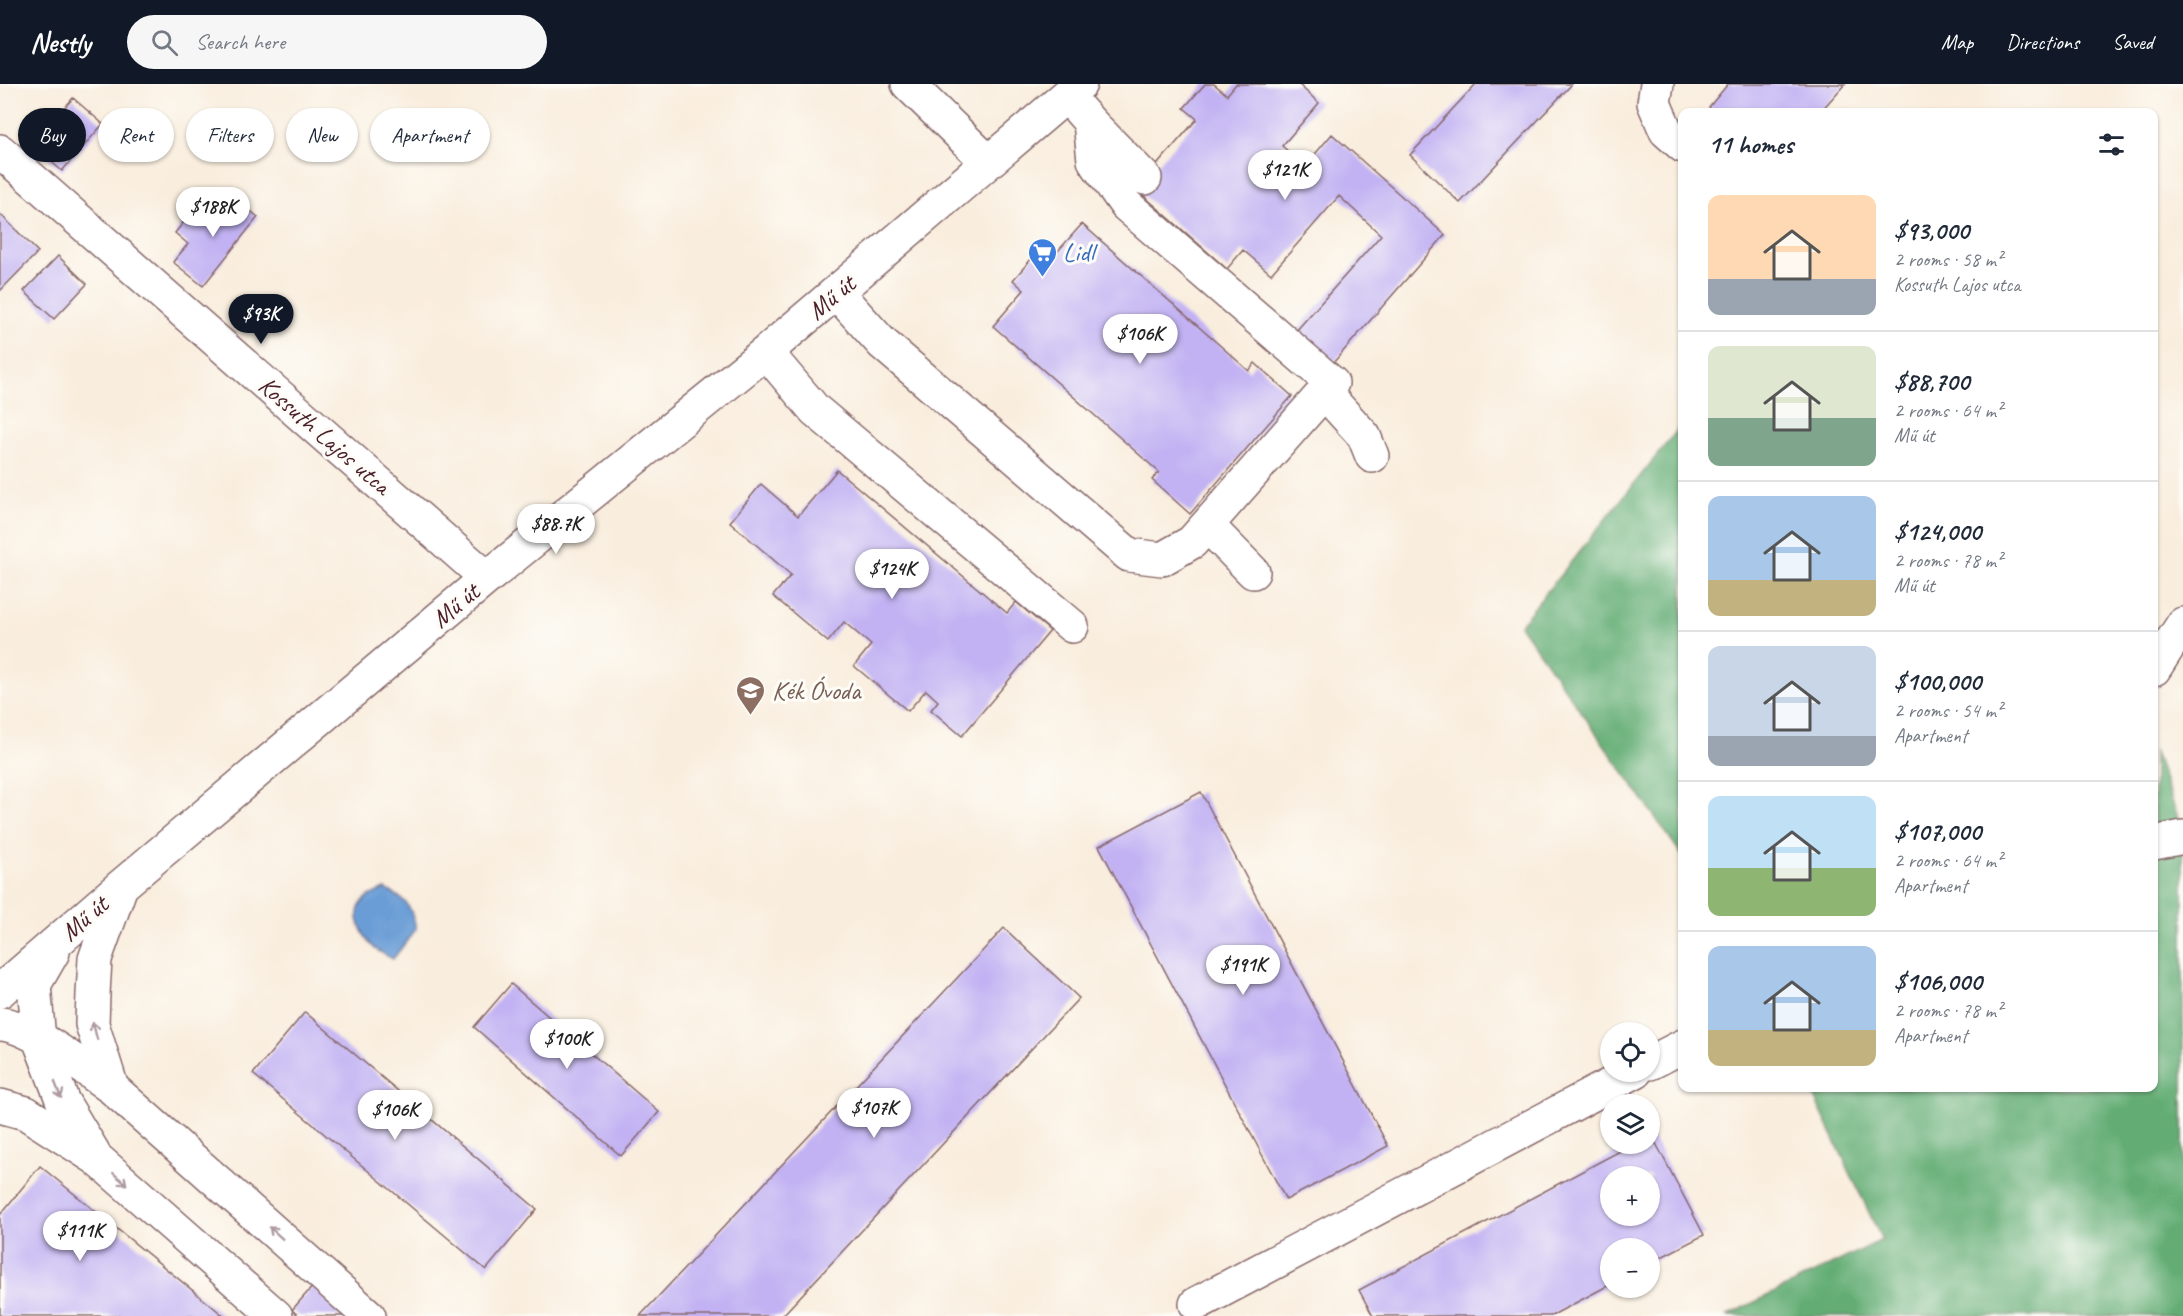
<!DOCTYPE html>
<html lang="en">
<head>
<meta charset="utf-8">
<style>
	body { margin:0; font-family:Caveat,sans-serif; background:#f6f6f7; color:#1f2937; height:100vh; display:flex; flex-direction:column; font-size:22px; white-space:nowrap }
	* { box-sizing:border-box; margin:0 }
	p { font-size:20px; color:#747a83 }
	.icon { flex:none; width:33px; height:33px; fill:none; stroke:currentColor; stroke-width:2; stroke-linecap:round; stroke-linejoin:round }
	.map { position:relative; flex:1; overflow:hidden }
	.drawer { position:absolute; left:1678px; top:24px; width:480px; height:984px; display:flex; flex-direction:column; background:#fff; border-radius:12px; box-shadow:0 2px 4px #0004 }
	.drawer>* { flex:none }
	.guide { position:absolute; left:18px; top:24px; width:570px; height:54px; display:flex; gap:12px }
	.controls { position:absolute; left:1600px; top:938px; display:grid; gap:12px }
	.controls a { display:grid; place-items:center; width:60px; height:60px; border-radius:50%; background:#fff; box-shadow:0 2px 4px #0004; font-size:30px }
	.price { position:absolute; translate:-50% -51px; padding:0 14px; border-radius:21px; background:#fff; color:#222; font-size:20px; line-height:39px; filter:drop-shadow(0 2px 3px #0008) }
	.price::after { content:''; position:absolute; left:50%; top:36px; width:18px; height:14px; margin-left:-9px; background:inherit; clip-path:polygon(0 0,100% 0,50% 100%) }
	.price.on { background:#111827; color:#fff }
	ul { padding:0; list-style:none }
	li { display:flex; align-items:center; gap:18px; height:150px; padding:0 30px }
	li+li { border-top:2px solid #e0e1e3 }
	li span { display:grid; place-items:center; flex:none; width:168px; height:120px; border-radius:12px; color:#555 }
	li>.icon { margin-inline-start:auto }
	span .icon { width:72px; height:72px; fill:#fffc; stroke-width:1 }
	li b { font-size:26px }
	h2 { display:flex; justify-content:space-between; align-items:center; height:72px; padding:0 30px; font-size:26px }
	.tag { padding:0 21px; border-radius:27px; background:#fff; box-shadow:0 2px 4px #0004; font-size:21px; line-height:54px }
	.tag.on { background:#111827; color:#fff }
	header { display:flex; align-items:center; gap:36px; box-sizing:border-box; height:84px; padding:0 30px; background:#111827; color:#fff }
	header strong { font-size:28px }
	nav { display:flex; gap:33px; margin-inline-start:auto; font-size:21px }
	.search { width:420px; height:54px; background:#f6f6f7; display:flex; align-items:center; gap:15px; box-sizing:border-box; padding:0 21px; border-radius:33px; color:#747a83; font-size:22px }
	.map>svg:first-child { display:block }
</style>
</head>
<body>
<header>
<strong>Nestly</strong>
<div class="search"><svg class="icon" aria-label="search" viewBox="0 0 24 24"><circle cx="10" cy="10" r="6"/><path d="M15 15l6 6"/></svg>Search here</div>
<nav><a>Map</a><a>Directions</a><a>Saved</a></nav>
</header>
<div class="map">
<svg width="2183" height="1232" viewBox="0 0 2183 1232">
	<rect width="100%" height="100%" fill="#fdfcf7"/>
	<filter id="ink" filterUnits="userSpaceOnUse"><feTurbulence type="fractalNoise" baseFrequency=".0167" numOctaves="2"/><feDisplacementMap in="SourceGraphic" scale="12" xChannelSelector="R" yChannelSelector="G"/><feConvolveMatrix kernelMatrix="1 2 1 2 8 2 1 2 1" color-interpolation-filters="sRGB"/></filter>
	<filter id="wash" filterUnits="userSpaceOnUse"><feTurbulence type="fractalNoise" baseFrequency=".008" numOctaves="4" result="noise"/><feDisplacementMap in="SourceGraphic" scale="24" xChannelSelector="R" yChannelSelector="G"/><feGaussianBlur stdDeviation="1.35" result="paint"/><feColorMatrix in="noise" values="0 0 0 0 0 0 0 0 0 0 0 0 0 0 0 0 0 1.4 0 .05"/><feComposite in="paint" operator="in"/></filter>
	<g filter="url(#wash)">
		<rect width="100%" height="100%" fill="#f9eddd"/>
		<!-- forest -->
		<path fill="#64ad74" stroke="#576650" stroke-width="1.5" d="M 1683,339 L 1683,773 L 1520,541 Z
			M 2154,665 L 2183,748 L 2183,1232 L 1726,1232 L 1882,1156 L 1810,1004 L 2154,1004 Z"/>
		<!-- water -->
		<path fill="#6b9dd6" stroke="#5a5e80" stroke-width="1.5" d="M 385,805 C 406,815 412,822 416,845 L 393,875 C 386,871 378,868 373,863 C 364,853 352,833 361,820 C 366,812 377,808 385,805 Z"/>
		<g id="blocks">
			<!-- building -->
			<path fill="#c2b2f3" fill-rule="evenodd" d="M 1205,0 L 1214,0 L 1227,11 L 1236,0 L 1298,0 L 1319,19 L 1282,62 L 1305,82 L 1332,50 L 1445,151 L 1333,279 L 1296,247 L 1381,151 L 1339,112 L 1271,190 L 1243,166 L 1227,185 L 1136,105 L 1197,35 L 1184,24 Z
				M 1476,0 L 1572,0 L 1460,119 L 1410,71 Z
				M 1728,0 L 1845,0 L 1820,28 L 1715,28 L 1709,23 Z
				M 73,14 L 103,40 L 62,87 L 32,61 Z
				M 229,109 L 258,133 L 203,202 L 173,178 L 188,160 L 175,149 L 191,129 L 205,139 Z
				M 0,130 L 38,168 L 0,207 Z
				M 1082,140 L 1249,287 L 1255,279 L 1292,312 L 1190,430 L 1152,396 L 1159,388 L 993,242 L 1024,206 L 1013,196 L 1039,166 L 1050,176 Z
				M 58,172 L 87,200 L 54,235 L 24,207 Z
				M 837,386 L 1007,529 L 1016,518 L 1050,547 L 962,652 L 931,626 L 938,617 L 926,606 L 908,627 L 854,582 L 871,561 L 844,538 L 828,558 L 773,512 L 791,491 L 730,438 L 761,400 L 798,432 Z
				M 1201,708 L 1388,1062 L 1286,1116 L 1099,762 Z
				M 1004,844 L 1079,914 L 782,1232 L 640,1232 Z
				M 511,900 L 659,1028 L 621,1072 L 474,943 Z
				M 305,928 L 537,1125 L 486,1186 L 253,990 Z
				M 1650,1048 L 1704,1151 L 1650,1179 L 1650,1164 L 1611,1164 L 1611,1200 L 1551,1232 L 1373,1232 L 1359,1206 L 1635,1059 L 1650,1059 ZM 1611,1092 L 1650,1092 L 1650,1131 L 1611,1131 Z
				M 40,1082 L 224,1232 L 0,1232 L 0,1131 Z
				M 313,1202 L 348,1232 L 299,1232 L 292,1226 Z"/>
		</g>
	</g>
	<g filter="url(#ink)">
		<use href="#blocks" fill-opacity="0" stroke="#876769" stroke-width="1.5"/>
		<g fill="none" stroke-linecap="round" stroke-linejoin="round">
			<defs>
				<path id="minor" d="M 908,0 L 988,78
					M 1657,0 L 1654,19 L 1666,47 L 1683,62
					M 1090,38 L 1145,94
					M 0,67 L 487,494
					M 837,209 L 882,259 L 1129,471 L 1162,475 L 1192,458 L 1332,299 L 1126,121 L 1094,76 L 1090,38 L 1067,12
					M 766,268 L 815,326 L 1072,542
					M 1324,308 L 1364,352 L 1372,372
					M 1207,441 L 1253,488
					M 2154,585 L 2183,540
					M 2154,759 L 2183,753
					M 120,805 L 95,875 L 93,910 L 92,940 L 112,1004 L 369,1232
					M 53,868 L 34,901 L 39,955 L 63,1018 L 93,1068
					M 0,907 L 121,802 L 487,494 L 766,268 L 1080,0
					M 0,940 C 31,941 86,986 112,1004
					M 1650,979 L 1683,962
					M 0,1022 L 26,1029 L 96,1074 L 276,1232
					M 1196,1220 L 1636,987"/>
			</defs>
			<!-- minor casing -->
			<use href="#minor" stroke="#876769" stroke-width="36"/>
			<!-- minor -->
			<use href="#minor" stroke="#fff" stroke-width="33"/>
		</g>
		<!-- one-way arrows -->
		<defs><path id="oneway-shaft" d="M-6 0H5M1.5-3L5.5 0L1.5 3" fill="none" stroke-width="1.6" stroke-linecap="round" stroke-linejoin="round" transform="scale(1.5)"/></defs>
		<g stroke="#ae9aa0">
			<use href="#oneway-shaft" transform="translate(95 947) rotate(-104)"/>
			<use href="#oneway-shaft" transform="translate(58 1006) rotate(69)"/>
			<use href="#oneway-shaft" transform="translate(120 1095) rotate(41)"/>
			<use href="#oneway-shaft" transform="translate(276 1149) rotate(-138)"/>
		</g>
	</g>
	<!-- icons -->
	<defs>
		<symbol id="supermarket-pin" viewBox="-11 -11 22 30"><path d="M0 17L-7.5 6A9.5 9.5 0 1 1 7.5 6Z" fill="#3f7fe0" stroke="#fdfcf7"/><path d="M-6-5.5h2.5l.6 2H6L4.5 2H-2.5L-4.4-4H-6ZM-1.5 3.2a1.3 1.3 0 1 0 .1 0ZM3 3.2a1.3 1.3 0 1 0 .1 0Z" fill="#fff"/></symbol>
		<symbol id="school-pin" viewBox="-11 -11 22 30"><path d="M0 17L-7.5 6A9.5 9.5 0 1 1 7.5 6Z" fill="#8d6e63" stroke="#fdfcf7"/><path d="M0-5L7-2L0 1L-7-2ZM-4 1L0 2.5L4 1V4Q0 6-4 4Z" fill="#fff"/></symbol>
	</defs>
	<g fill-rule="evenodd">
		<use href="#supermarket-pin" x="1026" y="152" width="33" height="45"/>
		<use href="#school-pin" x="734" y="590" width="33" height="45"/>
	</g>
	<g text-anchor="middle" stroke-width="6" stroke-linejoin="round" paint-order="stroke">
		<!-- shop labels -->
		<g font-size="26" fill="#366cbe" stroke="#fdfcf7" text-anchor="start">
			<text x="1063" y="177">Lidl</text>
		</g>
		<!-- street labels -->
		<g font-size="26" fill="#4a1f2b" stroke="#fdfcf7">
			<text transform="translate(831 213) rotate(-40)" y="9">Mű út</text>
			<text transform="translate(325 351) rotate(41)" y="9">Kossuth Lajos utca</text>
			<text transform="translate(455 521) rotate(-40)" y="9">Mű út</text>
			<text transform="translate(84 834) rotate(-41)" y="9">Mű út</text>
		</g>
		<!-- education labels -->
		<g font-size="26" fill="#785e54" stroke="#fdfcf7" text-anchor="start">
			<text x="772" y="615">Kék Óvoda</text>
		</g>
	</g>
</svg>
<div class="controls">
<a><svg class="icon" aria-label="locate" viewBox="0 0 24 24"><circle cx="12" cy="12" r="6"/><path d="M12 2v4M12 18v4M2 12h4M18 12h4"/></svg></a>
<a><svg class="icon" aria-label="layers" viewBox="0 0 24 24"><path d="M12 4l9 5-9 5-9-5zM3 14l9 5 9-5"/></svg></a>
<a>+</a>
<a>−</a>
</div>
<b class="price" style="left:1285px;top:117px">$121K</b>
<b class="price" style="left:213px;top:154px">$188K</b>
<b class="price on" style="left:261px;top:261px">$93K</b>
<b class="price" style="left:1140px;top:281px">$106K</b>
<b class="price" style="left:556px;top:471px">$88.7K</b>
<b class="price" style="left:892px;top:516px">$124K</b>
<b class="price" style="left:1243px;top:912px">$191K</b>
<b class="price" style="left:567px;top:986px">$100K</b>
<b class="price" style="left:874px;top:1055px">$107K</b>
<b class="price" style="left:395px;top:1057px">$106K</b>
<b class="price" style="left:80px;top:1178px">$111K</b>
<div class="guide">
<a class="tag on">Buy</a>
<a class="tag">Rent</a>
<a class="tag">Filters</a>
<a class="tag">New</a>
<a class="tag">Apartment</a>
</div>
<section class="drawer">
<h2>11 homes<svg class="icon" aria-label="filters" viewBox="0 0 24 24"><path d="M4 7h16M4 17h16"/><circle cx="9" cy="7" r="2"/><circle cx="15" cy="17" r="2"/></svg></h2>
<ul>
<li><span style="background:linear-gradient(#ffd9b3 70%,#9aa5b1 0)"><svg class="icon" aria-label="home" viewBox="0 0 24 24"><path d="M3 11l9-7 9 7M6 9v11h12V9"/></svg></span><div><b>$93,000</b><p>2 rooms · 58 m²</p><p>Kossuth Lajos utca</p></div></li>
<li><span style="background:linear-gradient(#dfe7d0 60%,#7fa58c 0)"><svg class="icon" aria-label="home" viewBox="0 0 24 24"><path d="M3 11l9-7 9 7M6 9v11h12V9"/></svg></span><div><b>$88,700</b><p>2 rooms · 64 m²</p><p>Mű út</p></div></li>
<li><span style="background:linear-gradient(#a9c7e8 70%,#c2b280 0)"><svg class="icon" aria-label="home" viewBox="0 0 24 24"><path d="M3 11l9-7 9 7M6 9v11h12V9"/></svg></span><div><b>$124,000</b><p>2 rooms · 78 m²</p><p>Mű út</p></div></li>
<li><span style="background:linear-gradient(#c9d6e8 75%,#9aa5b1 0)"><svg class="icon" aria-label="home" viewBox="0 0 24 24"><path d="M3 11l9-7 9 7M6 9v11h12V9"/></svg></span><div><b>$100,000</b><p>2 rooms · 54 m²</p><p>Apartment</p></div></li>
<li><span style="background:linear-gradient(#bfe0f5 60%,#8fb573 0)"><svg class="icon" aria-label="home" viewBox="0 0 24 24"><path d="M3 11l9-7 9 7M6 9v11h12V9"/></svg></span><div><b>$107,000</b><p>2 rooms · 64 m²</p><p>Apartment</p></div></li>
<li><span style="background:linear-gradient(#a9c7e8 70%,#c2b280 0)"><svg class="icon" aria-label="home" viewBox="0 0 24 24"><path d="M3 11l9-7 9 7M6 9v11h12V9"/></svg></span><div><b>$106,000</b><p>2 rooms · 78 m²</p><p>Apartment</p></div></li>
</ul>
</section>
</div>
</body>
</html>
